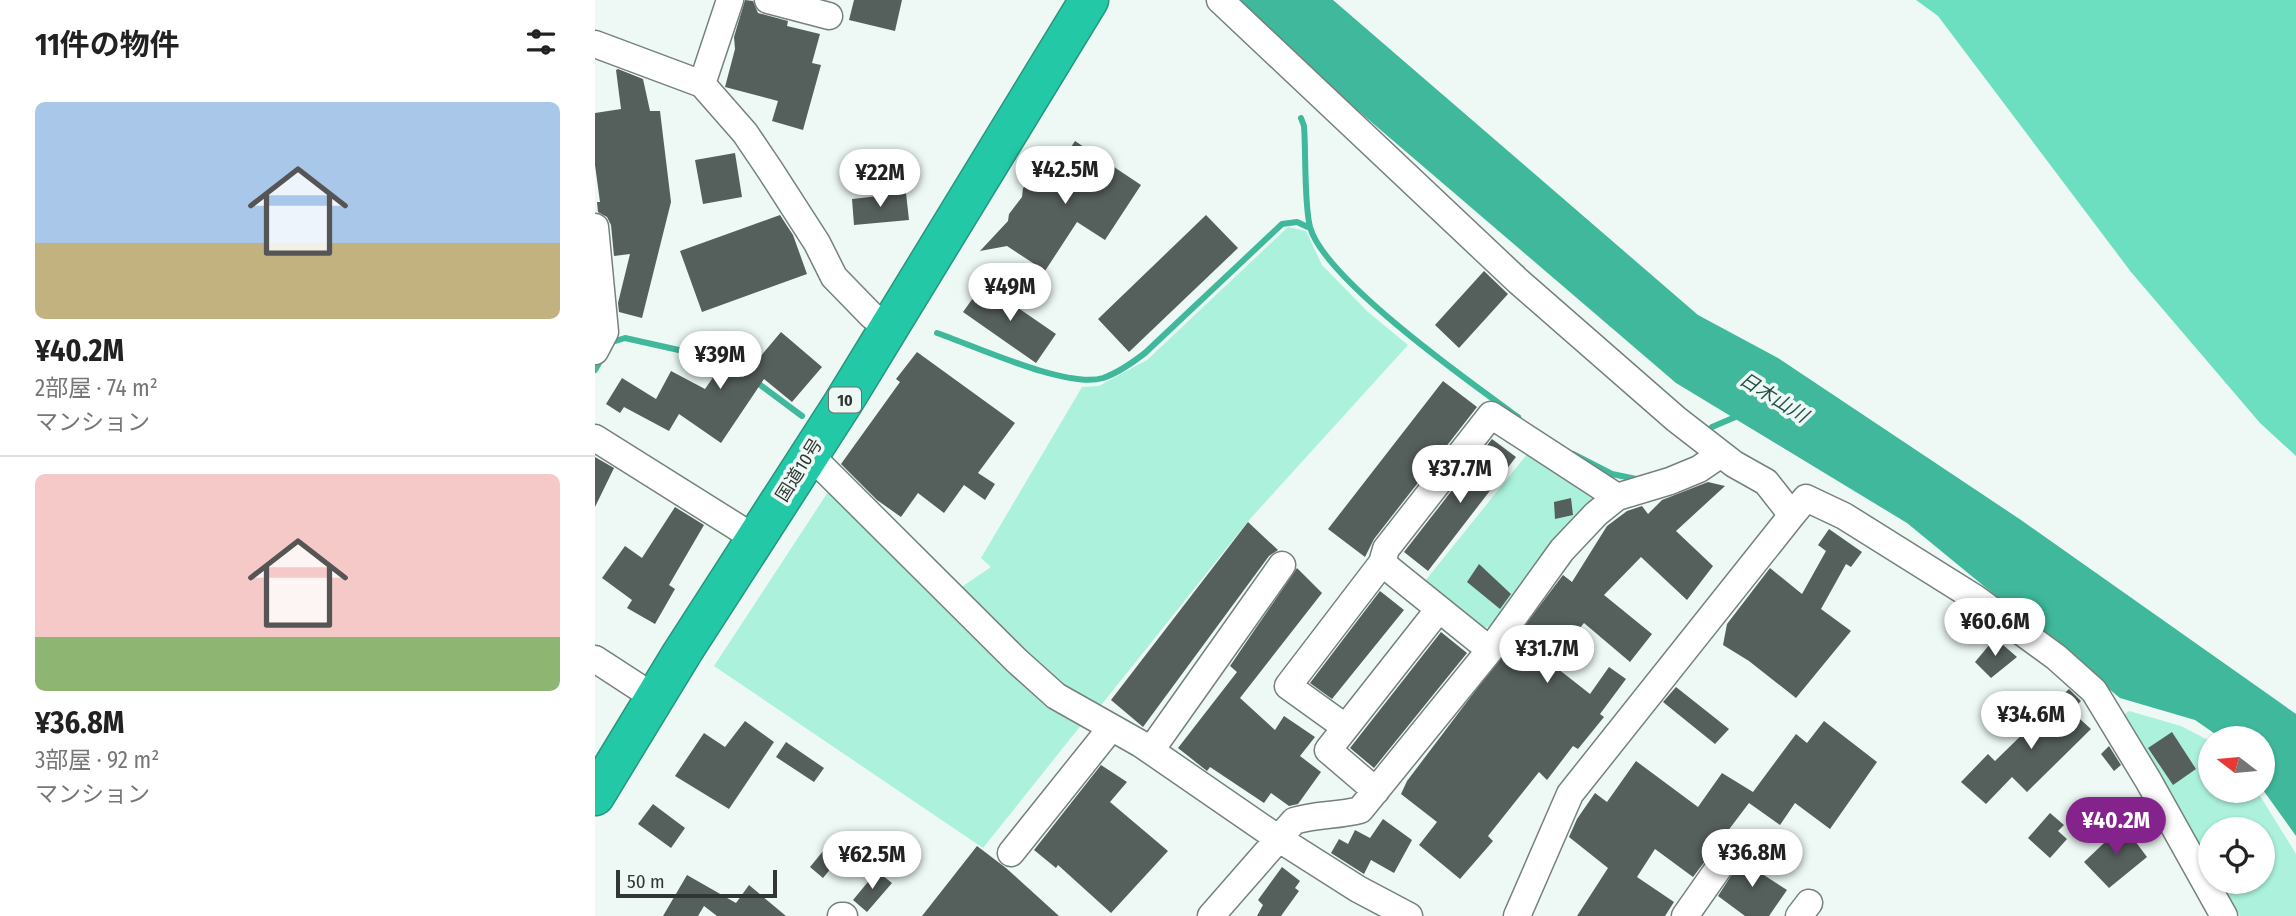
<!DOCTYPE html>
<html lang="ja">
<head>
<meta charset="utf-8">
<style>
	body { margin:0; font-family:"Fira Sans Condensed","Noto Sans JP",sans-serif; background:#f2f2f2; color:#222; height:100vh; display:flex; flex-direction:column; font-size:26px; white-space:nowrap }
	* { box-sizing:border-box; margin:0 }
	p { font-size:23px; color:#767676 }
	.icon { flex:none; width:38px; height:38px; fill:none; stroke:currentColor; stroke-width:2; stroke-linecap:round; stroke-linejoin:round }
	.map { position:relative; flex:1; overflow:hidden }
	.panel { display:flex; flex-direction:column; background:#fff; width:595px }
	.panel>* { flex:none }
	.needle { width:46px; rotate:286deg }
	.controls { position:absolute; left:1603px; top:726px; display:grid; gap:14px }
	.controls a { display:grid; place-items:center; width:77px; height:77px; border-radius:50%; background:#fff; box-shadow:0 2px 5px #0004; font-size:35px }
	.scale { position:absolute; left:21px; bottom:18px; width:161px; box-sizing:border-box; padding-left:7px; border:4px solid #313534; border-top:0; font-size:19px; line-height:24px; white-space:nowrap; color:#313534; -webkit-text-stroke:5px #eef9f5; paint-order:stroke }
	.price { position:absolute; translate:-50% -60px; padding:0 16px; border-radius:24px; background:#fff; color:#222; font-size:23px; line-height:46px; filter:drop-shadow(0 2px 4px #0008) }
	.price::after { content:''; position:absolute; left:50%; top:42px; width:21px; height:16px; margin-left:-10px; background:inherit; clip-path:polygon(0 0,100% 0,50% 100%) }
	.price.selected { background:#85238d; color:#fff }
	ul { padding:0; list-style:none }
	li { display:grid; align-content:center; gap:14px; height:371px; padding:0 35px }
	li+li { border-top:2px solid #e0e0e0 }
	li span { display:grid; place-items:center; height:217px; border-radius:10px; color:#555 }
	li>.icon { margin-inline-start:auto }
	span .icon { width:126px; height:126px; fill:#fffc; stroke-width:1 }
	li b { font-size:30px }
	h2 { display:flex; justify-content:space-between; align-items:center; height:84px; padding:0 35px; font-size:30px }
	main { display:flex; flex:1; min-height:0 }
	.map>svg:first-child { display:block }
</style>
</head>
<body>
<main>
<section class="panel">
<h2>11件の物件<svg class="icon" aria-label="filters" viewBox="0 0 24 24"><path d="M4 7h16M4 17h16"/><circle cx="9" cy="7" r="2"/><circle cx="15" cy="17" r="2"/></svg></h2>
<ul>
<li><span style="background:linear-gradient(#a9c7e8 65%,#c2b280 0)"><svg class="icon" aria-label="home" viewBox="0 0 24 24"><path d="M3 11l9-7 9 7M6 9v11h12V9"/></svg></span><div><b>¥40.2M</b><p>2部屋 · 74 m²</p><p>マンション</p></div></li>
<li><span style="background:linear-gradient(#f6c9c9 75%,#8fb573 0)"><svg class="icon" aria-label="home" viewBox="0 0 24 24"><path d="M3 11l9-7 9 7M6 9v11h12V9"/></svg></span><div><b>¥36.8M</b><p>3部屋 · 92 m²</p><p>マンション</p></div></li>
</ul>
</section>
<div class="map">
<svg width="1701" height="916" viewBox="0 0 1701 916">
	<rect width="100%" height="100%" fill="#eef9f5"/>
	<!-- green -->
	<path fill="#abf1dc" d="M 693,227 L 711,231 L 727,265 L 773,312 L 813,345 L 655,519 L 503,709 L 486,703 L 362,590 L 396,567 L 386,558 L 487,387 L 504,386 L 552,360 Z
		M 933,453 L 1000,493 L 1000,506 L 898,626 L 888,628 L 830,581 Z
		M 235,489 L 487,724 L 388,848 L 119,666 Z
		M 1534,711 L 1586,726 L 1615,741 L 1615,791 L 1662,791 L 1701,854 L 1701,916 L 1645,916 L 1625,882 L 1668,882 L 1668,830 L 1615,830 L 1615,864 L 1523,719 Z"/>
	<!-- forest -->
	<path fill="#6cdfc1" d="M 1321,0 L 1701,0 L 1701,456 L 1665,423 L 1536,272 L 1343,16 Z"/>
	<!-- water -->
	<path fill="#40b89c" d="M 634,0 L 738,0 L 1103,315 L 1183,358 L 1426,520 L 1701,714 L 1701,836 L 1668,790 L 1668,738 L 1626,738 L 1600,720 L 1525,698 L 1312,523 L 1081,383 Z"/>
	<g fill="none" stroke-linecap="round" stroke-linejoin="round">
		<!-- stream -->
		<path stroke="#40b89c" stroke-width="6" d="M 706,118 L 709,126 C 711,152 709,204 715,227 C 729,279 876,383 923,417
			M 342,333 C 380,346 472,389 508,378 C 523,373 537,363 550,353 L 687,224 L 702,222 L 715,228
			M 14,343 L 30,338 L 133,361 L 207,416
			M 0,370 L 8,356
			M 1117,427 L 1145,415
			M 978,454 L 1017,474 L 1046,480"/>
	</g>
	<!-- building -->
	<path fill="#555f5c" d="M 150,0 L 158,1 L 163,13 L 193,21 L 192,26 L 225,34 L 217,63 L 226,65 L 208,130 L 177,121 L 183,101 L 130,87 L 140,49 L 139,37 Z
		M 259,0 L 307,0 L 300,31 L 254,20 Z
		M 23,69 L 48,79 L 55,111 L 65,111 L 76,202 L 47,318 L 24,312 L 23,303 L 35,254 L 19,256 L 16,225 L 12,217 L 3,212 L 2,202 L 5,202 L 0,165 L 0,113 L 26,109 L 21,70 Z
		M 480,141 L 546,185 L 510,240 L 482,222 L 450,271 L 412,246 L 385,251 L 413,221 L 414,214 L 427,197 L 428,188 L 435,183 L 437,165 L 457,176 Z
		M 140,153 L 147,197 L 108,204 L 100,160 Z
		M 311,193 L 314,220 L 259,225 L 257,199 Z
		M 185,215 L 198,235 L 212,274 L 107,312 L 85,251 Z
		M 611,215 L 643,248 L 534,352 L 503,319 Z
		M 889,271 L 913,294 L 864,348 L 840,325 Z
		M 388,284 L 461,334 L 441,363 L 368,312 Z
		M 186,332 L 227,367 L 197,402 L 169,379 L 126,443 L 84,414 L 74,431 L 29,407 L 25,413 L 11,404 L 27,378 L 61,399 L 76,371 L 110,389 L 128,363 L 148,377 Z
		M 322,352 L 420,423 L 383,473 L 400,484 L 390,500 L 369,485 L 349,513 L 323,493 L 306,517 L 282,500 L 246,464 L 305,382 L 301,379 Z
		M 848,381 L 882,407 L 779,539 L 770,557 L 733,529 Z
		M 897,439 L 921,457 L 833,571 L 809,552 Z
		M 0,457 L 19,468 L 0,507 Z
		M 1113,482 L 1130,486 L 1081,531 L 1118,566 L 1092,600 L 1046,557 L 1009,595 L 1057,634 L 1035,662 L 989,623 L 984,629 L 977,627 L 953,661 L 995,694 L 1014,667 L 1031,679 L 1005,714 L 1009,717 L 983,749 L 978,746 L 952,780 L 944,772 L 893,836 L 898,841 L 865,879 L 824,845 L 842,822 L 806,794 L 812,781 L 968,575 L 977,582 L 1012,526 L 1032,511 L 1047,506 L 1053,514 L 1067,500 Z
		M 976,498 L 978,515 L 960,519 L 959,502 Z
		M 80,507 L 109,525 L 74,585 L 80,589 L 60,624 L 32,608 L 37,600 L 7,578 L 30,546 L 47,558 Z
		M 653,522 L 683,550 L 674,556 L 548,727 L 516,700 Z
		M 1234,529 L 1267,552 L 1256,567 L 1251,564 L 1226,609 L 1256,631 L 1201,698 L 1154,661 L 1128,645 L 1132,624 L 1175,568 L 1207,594 L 1231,551 L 1223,545 Z
		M 884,564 L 916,594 L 905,609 L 872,582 Z
		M 702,568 L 727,593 L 645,698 L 680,730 L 689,716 L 720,737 L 705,756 L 726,772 L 703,804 L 694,806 L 676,793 L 669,803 L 615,767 L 612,771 L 583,748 L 642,672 L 635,666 Z
		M 785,591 L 809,610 L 737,699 L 715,683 Z
		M 846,632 L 872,653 L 779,768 L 755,748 Z
		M 1400,638 L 1422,657 L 1396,678 L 1380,662 Z
		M 1081,687 L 1134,729 L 1120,744 L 1068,702 Z
		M 1474,689 L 1486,701 L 1476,711 L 1496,729 L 1432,792 L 1417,777 L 1391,804 L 1366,782 L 1393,754 L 1400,761 Z
		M 150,721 L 179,742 L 134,809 L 80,776 L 109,733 L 130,747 Z
		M 1229,721 L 1282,762 L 1235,829 L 1200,803 L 1185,825 L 1154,803 L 1098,877 L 1060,849 L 1042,877 L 1079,902 L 1070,916 L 982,916 L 1013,868 L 974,837 L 982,819 L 1000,793 L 1012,802 L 1041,761 L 1103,807 L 1127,773 L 1158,792 L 1201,734 L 1212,743 Z
		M 1577,732 L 1601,769 L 1578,785 L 1553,748 Z
		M 191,742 L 229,768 L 219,782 L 181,757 Z
		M 1514,746 L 1526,765 L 1519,771 L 1506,754 Z
		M 506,765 L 532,782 L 515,802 L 573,851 L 516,913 L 463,865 L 461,868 L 439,850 Z
		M 58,804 L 90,828 L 76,848 L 43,824 Z
		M 1455,813 L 1469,825 L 1463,831 L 1472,839 L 1455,858 L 1433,838 Z
		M 788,819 L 817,840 L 799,873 L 776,860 L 769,874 L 736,853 L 744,839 L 753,844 L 760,830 L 775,838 Z
		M 1528,825 L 1552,857 L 1514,888 L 1489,862 Z
		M 233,845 L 246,856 L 228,878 L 215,867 Z
		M 382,846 L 411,868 L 464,916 L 327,916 Z
		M 1152,851 L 1167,861 L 1161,870 L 1192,890 L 1174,916 L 1150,916 L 1123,896 Z
		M 687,867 L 705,881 L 700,888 L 704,891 L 686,916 L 662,916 L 668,905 L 663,900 Z
		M 282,871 L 297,883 L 272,912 L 258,900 Z
		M 92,875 L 141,903 L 154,885 L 191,916 L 122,916 L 109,906 L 103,916 L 68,916 Z"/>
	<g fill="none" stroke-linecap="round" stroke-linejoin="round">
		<defs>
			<path id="minor" d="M 173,0 L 234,16
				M 625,0 L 923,281 L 1081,419 L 1139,464 L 1171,482 L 1197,515 L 975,794 L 922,916
				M 0,44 L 107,84 L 150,133 L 175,170 L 222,243 L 239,277 L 277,316 L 295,324
				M 107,84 L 135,0
				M 0,227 L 10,332 L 0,351
				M 0,438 L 161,539
				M 214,454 L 422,661 L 461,696 L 546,744 L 681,837 L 763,889 L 814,916
				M 1197,515 L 1211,498 L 1249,516 L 1380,598 L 1461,657 L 1499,691 L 1553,780 L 1629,916
				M 895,650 L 787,563 L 791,549 L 896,415 L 1022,497
				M 0,659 L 60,698
				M 750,727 L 693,686 L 787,563
				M 556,750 L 687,565
				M 781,791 L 733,750 L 844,609
				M 416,853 L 516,728
				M 246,916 L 249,916
				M 616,916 L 699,821 C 721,814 742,816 765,810 L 895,650 L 967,550 L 1001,514 L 1022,497 L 1075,481 L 1104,469 L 1126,454
				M 1090,916 L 1137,849
				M 1204,916 L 1214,903"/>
			<path id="highway" d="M 0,796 L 87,653 L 248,403 L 494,0"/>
		</defs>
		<!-- minor casing -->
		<use href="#minor" stroke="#76807d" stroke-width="29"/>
		<!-- highway casing -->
		<use href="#highway" stroke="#28957f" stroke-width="41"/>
		<!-- minor -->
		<use href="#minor" stroke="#fff" stroke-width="26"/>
		<!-- highway -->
		<use href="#highway" stroke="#23c8a7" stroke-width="38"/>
	</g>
	<g text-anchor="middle" stroke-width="7" stroke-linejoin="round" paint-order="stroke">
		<!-- shield labels -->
		<rect fill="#eef9f5" stroke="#6a706e" stroke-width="2" x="234" y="387.5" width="32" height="25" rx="5"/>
		<g font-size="16" font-weight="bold" fill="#313534">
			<text x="250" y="406">10</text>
		</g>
		<!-- street labels -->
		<g font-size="18" fill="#313534" stroke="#eef9f5">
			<text transform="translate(204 470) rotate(-58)" y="6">国道10号</text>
		</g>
		<!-- water labels -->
		<g font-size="19" font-style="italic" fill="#205145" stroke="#eef9f5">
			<text transform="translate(1179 397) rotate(32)" y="7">日木山川</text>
		</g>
	</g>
</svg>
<div class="controls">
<a><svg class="needle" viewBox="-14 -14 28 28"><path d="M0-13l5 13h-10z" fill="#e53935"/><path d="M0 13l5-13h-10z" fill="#767676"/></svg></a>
<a><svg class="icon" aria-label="locate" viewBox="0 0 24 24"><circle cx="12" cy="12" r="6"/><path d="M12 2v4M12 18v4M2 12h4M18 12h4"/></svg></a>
</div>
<div class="scale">50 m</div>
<b class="price" style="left:470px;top:206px">¥42.5M</b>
<b class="price" style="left:285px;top:209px">¥22M</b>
<b class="price" style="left:415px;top:323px">¥49M</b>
<b class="price" style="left:125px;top:391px">¥39M</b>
<b class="price" style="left:865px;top:505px">¥37.7M</b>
<b class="price" style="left:1400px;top:658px">¥60.6M</b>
<b class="price" style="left:952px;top:685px">¥31.7M</b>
<b class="price" style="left:1436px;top:751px">¥34.6M</b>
<b class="price selected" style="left:1521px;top:857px">¥40.2M</b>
<b class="price" style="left:1157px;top:889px">¥36.8M</b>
<b class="price" style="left:277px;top:891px">¥62.5M</b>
</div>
</main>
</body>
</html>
